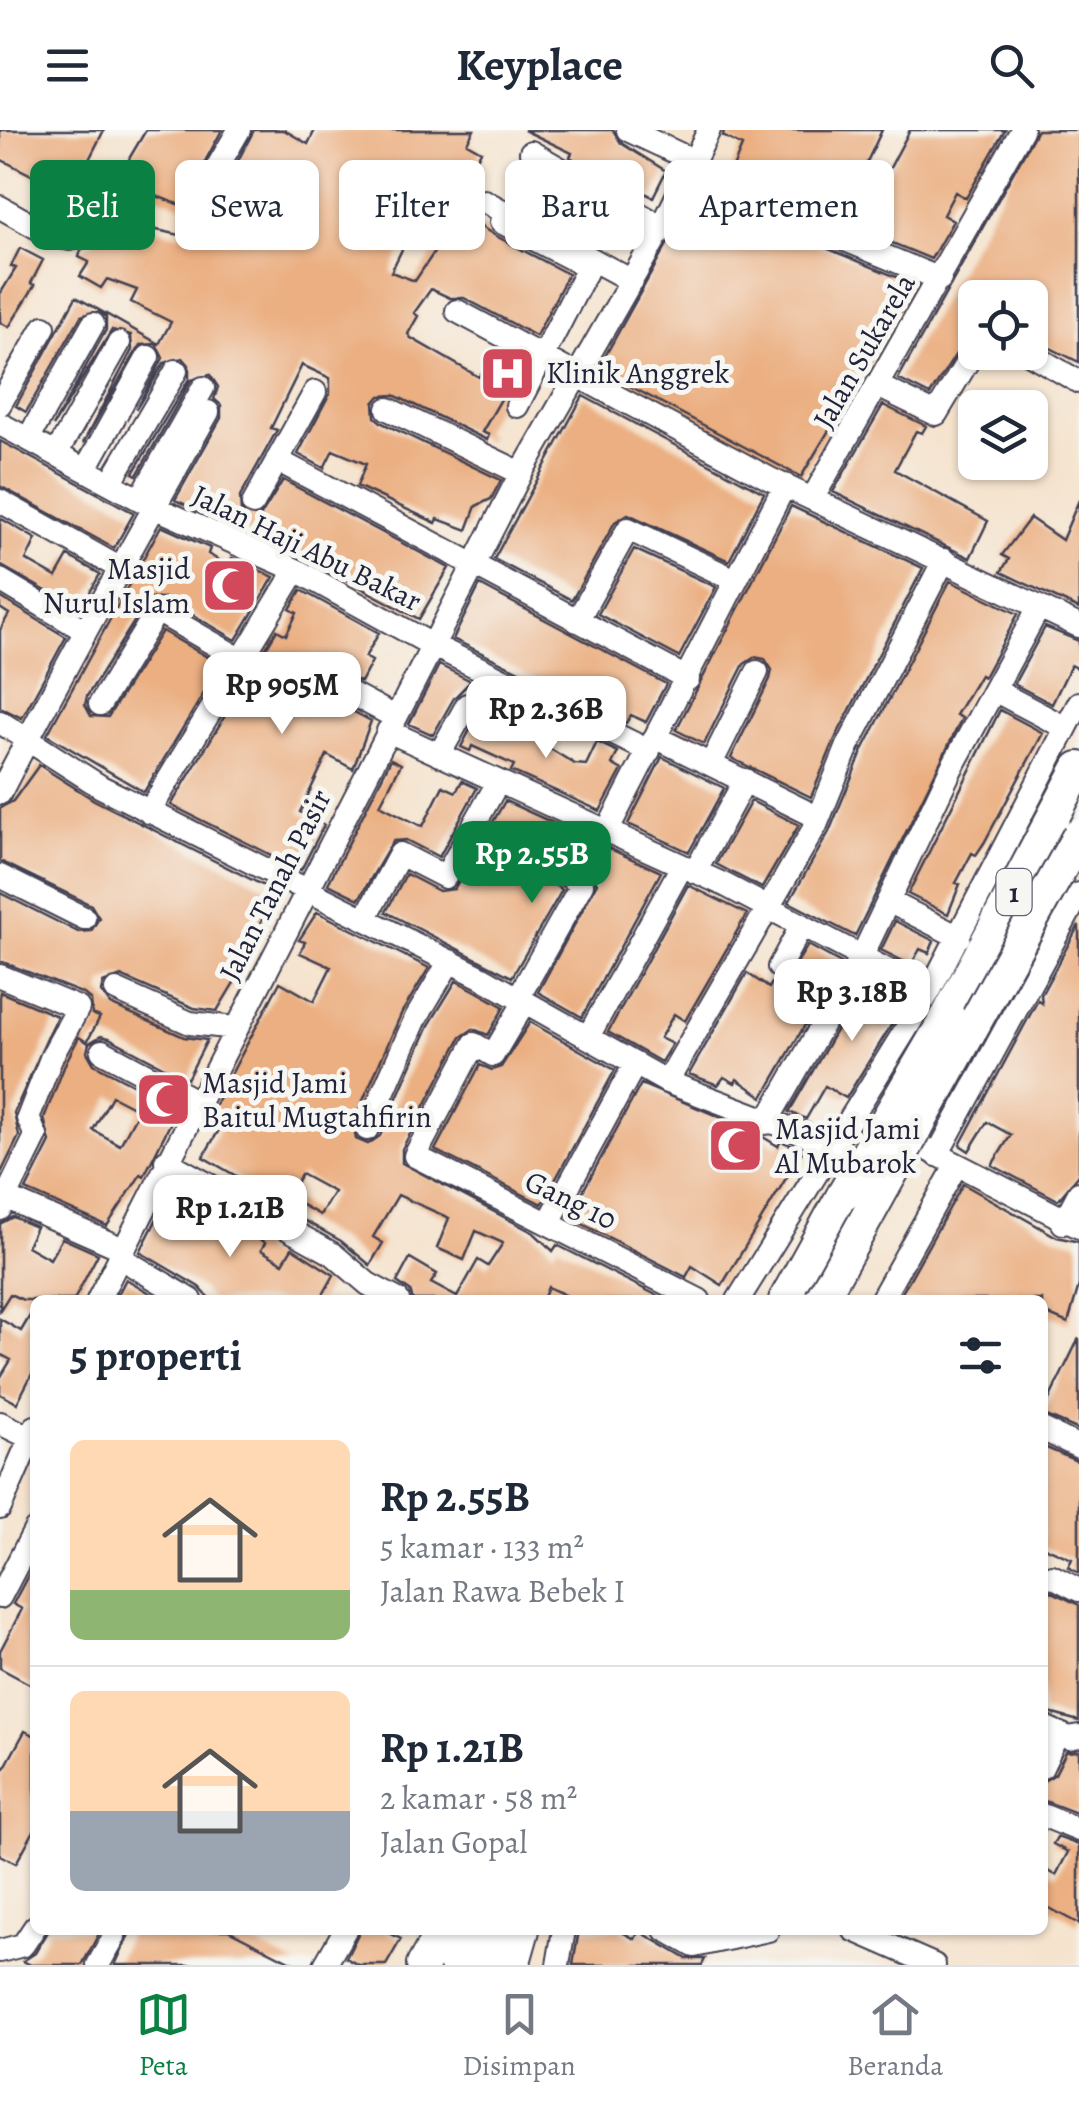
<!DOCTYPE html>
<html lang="id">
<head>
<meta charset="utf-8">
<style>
	body { margin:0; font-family:Alegreya,serif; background:#f6f6f7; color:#1f2937; height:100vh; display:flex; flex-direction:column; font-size:38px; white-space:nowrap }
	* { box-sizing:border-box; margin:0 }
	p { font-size:32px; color:#747a83 }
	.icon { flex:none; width:55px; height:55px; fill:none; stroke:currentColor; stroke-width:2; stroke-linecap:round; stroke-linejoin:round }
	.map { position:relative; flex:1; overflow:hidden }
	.panel { position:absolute; left:30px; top:1165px; width:1018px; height:640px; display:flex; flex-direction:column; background:#fff; border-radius:15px; box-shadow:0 2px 8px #0004 }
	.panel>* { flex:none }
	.guide { position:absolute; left:30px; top:30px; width:1020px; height:90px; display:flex; gap:20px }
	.fabs { position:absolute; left:958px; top:150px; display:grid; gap:20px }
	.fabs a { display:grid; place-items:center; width:90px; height:90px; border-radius:15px; background:#fff; box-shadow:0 2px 8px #0004; font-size:50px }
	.price { position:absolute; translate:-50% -85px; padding:0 22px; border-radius:20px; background:#fff; color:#222; font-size:32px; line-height:65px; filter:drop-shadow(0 2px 5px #0008) }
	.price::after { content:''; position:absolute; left:50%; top:60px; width:30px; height:22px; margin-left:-15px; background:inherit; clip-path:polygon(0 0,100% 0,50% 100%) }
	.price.selected { background:#0b8043; color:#fff }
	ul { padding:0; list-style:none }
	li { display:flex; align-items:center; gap:30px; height:250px; padding:0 40px }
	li+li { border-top:2px solid #e0e1e3 }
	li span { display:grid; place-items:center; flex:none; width:280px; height:200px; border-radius:15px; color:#555 }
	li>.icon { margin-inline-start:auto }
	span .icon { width:120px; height:120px; fill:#fffc; stroke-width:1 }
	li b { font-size:42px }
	h2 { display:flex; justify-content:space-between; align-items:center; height:120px; padding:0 40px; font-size:42px }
	.tag { padding:0 35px; border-radius:15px; background:#fff; box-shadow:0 2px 8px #0004; font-size:35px; line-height:90px }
	.tag.selected { background:#0b8043; color:#fff }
	header { display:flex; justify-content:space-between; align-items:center; height:130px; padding:0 40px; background:#fff; font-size:45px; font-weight:600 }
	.menu { display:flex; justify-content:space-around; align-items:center; height:140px; border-top:2px solid #e0e1e3; background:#fff; font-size:28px; color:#747a83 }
	.menu a { display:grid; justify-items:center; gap:5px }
	.menu .selected { color:#0b8043 }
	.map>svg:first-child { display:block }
</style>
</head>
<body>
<header><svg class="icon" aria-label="menu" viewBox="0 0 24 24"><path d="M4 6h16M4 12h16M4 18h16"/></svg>Keyplace<svg class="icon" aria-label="search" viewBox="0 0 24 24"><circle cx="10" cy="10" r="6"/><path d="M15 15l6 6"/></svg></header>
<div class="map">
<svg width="1079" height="1835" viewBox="0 0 1079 1835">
	<rect width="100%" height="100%" fill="#f6f6f2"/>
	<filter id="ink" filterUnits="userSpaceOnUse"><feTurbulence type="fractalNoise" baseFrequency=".01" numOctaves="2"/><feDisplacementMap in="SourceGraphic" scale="20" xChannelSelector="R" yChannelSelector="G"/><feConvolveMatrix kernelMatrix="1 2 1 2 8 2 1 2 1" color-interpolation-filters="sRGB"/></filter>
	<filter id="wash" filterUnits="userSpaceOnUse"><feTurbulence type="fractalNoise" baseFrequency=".0048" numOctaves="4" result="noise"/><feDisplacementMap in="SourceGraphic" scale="40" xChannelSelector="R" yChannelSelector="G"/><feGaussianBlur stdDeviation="2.25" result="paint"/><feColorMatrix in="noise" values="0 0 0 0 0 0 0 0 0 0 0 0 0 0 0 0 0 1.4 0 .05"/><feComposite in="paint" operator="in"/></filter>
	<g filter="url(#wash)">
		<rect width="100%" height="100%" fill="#f5e3ce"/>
		<g id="blocks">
			<!-- building -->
			<path fill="#ebaf81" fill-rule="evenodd" d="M 0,0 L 104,0 L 71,65 L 0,29 Z
				M 146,0 L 222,0 L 203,35 L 206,44 L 217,51 L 231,44 L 254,0 L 284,0 L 308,14 L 315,0 L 474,0 L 467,13 L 481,21 L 456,70 L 474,81 L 469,89 L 494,105 L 568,144 L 536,206 L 464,168 L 450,168 L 431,159 L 414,183 L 418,186 L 408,204 L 411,208 L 479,247 L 496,219 L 522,233 L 482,302 L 489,305 L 487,310 L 394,265 L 380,266 L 374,273 L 375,287 L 382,293 L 501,350 L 491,369 L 476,376 L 467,400 L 438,389 L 436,393 L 357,356 L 366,334 L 333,320 L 324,338 L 298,324 L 330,263 L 330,248 L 302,235 L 271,298 L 277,300 L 240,367 L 241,382 L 260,387 L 283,350 L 449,438 L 419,489 L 302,426 L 175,370 L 221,288 L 221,275 L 214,269 L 218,257 L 210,245 L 191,250 L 137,345 L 133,343 L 189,249 L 189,235 L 183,228 L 164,233 L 136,279 L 163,228 L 156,214 L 140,215 L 83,313 L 132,220 L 131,205 L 112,200 L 53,296 L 106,200 L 106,187 L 99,181 L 81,186 L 26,282 L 16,276 L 76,167 L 159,214 L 171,192 L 131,172 L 137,160 L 107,149 L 101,158 L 80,146 L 89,132 L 79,127 L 81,120 L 93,112 L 105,89 L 180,105 L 183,76 L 146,62 L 145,67 L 130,61 L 128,68 L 117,64 L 130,27 ZM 410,103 L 437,118 L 415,151 L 391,142 Z
				M 524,0 L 613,0 L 621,13 L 666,41 L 653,67 L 630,56 L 628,60 L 570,27 L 572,23 Z
				M 724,0 L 882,0 L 841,87 L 859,96 L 910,0 L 1005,0 L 966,68 L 955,62 L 943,85 L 953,91 L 931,129 L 708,37 L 730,45 L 742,16 L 723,6 Z
				M 1037,0 L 1079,0 L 1079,232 L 1030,208 L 1030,168 L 1008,159 L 1003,168 L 975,168 L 975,194 L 930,265 L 898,249 Z
				M 526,36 L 618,89 L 604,116 L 510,68 Z
				M 695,64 L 916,155 L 801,347 L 598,239 Z
				M 20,118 L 43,130 L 31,153 L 35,155 L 9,197 L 0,192 L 0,164 L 16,138 L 11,136 Z
				M 583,266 L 764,363 L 729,431 L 628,384 L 615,392 L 572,470 L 494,429 Z
				M 883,275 L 926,296 L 922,303 L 916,301 L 895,340 L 988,391 L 970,428 L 833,362 Z
				M 0,311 L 134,383 L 114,418 L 0,356 Z
				M 1079,370 L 1079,479 L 1001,442 L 1009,429 L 1002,425 L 1030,388 L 1062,410 Z
				M 791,376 L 923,438 L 835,609 L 811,667 L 731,628 L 770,549 L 772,540 L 765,529 L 755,527 L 744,534 L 704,614 L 676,600 Z
				M 0,388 L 36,409 L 26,430 L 56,447 L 68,426 L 100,444 L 80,480 L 0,435 Z
				M 161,396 L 210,418 L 208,424 L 227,435 L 232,428 L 274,447 L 236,510 L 164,468 L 149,468 L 87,566 L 85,575 L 91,586 L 108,587 L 162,501 L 221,535 L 144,662 L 47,605 Z
				M 634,419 L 716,457 L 679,527 L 598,484 Z
				M 950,451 L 1018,484 L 984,547 L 980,545 L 956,585 L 962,588 L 855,806 L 789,772 L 829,702 L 862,622 Z
				M 480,455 L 666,554 L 646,592 L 631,585 L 626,593 L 453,509 Z
				M 301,460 L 379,503 L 365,527 L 372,531 L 361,552 L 316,529 L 301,538 L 307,557 L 371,591 L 353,639 L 327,625 L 300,682 L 324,695 L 301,740 L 171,675 L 277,500 L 286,505 L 297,483 L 290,479 Z
				M 0,467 L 66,507 L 22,588 L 0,577 L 0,500 L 9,484 L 0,478 Z
				M 1045,497 L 1079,511 L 1079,539 L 1071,535 L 1052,574 L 1014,554 Z
				M 439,535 L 471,551 L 454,568 L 433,605 L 409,594 Z
				M 482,577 L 575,634 L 586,635 L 597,612 L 618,622 L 612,634 L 622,640 L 600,681 L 511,641 L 514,635 L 472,616 L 470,621 L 461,617 Z
				M 1000,580 L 1043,603 L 984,713 L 976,725 L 972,723 L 956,753 L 960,754 L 948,784 L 908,764 Z
				M 662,627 L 724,658 L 689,722 L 628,694 Z
				M 391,629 L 401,634 L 380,675 L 419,695 L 423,696 L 443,656 L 456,662 L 462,651 L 477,658 L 439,727 L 406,710 L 393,711 L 359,769 L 328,754 Z
				M 39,635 L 94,670 L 276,762 L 248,818 L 253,821 L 217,881 L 194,878 L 121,846 L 103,853 L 101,862 L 110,874 L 184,907 L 207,910 L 187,949 L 109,908 L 101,906 L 89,913 L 87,922 L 94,934 L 178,978 L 144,1046 L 141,1044 L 107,1096 L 26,1060 L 50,1012 L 44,988 L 66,932 L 79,907 L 87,912 L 100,887 L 92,884 L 91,870 L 84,864 L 0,831 L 0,763 L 78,802 L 91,801 L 99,788 L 91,775 L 0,731 L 0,678 L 13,671 ZM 112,966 L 139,980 L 120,1015 L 93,1000 Z
				M 505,671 L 661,742 L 582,887 L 538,862 L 597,753 L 590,741 L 537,710 L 521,711 L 516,730 L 562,760 L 512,847 L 386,782 L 406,744 L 439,761 L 454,759 Z
				M 751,671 L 799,695 L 762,758 L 716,734 Z
				M 688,755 L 747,784 L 685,891 L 674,884 L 660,908 L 672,914 L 661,932 L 608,902 Z
				M 317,782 L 429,838 L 402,882 L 353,993 L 356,1009 L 368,1014 L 380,1006 L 429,895 L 456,851 L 474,860 L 504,877 L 488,905 L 473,899 L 461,907 L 402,1019 L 402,1033 L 534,1103 L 553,1121 L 557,1115 L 666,1170 L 576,1170 L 548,1157 L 543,1170 L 413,1170 L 410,1161 L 397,1152 L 410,1128 L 437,1144 L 431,1153 L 457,1167 L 478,1130 L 488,1136 L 503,1113 L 476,1101 L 464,1130 L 437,1118 L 449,1088 L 398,1065 L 373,1107 L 383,1113 L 370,1135 L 341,1111 L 250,1060 L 252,1055 L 203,1027 L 225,990 L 211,982 L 280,852 L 314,871 L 331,837 L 300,823 L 305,812 L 299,810 ZM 301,1044 L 334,1062 L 320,1085 L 288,1067 Z
				M 895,791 L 934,811 L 929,823 L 920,819 L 911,835 L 881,820 Z
				M 1079,795 L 1079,1045 L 1058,1070 L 992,1035 L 1011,1005 L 987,992 L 969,1021 L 960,1015 L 1038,870 L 1042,873 L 1041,865 Z
				M 808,815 L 841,833 L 763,967 L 737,949 L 735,953 L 724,947 L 718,955 L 689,944 L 747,843 L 769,858 L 773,851 L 786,850 Z
				M 867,847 L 908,868 L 905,873 L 846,968 L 825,956 L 806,989 L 789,982 Z
				M 0,862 L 57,886 L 14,983 L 19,1006 L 0,1045 Z
				M 530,892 L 615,940 L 542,1074 L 435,1020 L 480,935 L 492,940 L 501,937 Z
				M 641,954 L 753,1001 L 778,1016 L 781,1011 L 803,1020 L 722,1155 L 692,1136 L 686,1147 L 569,1087 Z
				M 963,1054 L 1057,1107 L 1079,1112 L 1079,1155 L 1068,1193 L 1042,1182 L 1042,1170 L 898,1170 Z
				M 168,1067 L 233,1104 L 239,1094 L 265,1113 L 261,1120 L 283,1133 L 292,1118 L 334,1145 L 320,1170 L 211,1170 L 199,1157 L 140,1122 Z
				M 13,1087 L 36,1097 L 27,1116 L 50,1129 L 62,1108 L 98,1124 L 74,1170 L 23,1170 L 10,1164 L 0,1180 L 0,1094 Z
				M 126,1149 L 162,1170 L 115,1170 Z
				M 35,1177 L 35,1238 L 17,1273 L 0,1264 L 0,1248 L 11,1230 L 0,1224 L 0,1189 L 21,1201 Z
				M 1079,1208 L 1079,1300 L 1042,1284 Z
				M 1042,1316 L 1079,1332 L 1079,1443 L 1068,1437 L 1072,1429 L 1042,1416 Z
				M 35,1432 L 35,1557 L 0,1538 L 0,1521 L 22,1479 L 13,1474 Z
				M 1042,1457 L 1079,1475 L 1079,1591 L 1042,1581 Z
				M 25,1601 L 35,1606 L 35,1699 L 16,1733 L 0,1725 L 0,1646 Z
				M 1079,1621 L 1079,1684 L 1042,1670 L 1042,1652 L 1055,1644 L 1066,1622 Z
				M 1057,1707 L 1079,1715 L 1079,1794 L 1042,1774 L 1042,1738 L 1056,1745 L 1068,1722 L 1053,1714 Z
				M 49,1800 L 101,1800 L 82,1835 L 31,1835 L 23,1831 L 35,1823 Z
				M 131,1800 L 228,1800 L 297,1835 L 115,1835 Z
				M 360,1800 L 383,1800 L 401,1809 L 386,1835 L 359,1835 L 346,1828 Z
				M 579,1800 L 618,1800 L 635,1809 L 639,1801 L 687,1829 L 705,1829 L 702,1835 L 573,1835 Z"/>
		</g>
	</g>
	<g filter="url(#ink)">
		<use href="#blocks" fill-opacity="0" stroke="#423f51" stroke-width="2.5"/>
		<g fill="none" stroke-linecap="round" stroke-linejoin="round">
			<defs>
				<path id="minor" d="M 628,0 L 694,31
					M 531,22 L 662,97
					M 218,36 L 239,0
					M 688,45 L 940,149
					M 484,71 L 519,90
					M 0,77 L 50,105 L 70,109 L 80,104 L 103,61
					M 501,92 L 584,135 L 586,142 L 517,276
					M 573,119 L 632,151
					M 457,181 L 770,349 L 1079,496
					M 1027,222 L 1079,252
					M 878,256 L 936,284 L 975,219
					M 0,274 L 44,197
					M 388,279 L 521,343
					M 0,294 L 154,377 L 296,440 L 432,515 L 649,621
					M 28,309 L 93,194
					M 56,324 L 119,213
					M 277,330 L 688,549
					M 85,340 L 148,227
					M 110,353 L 176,241
					M 814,366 L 1022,0
					M 140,369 L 203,258
					M 0,371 L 123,440
					M 253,374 L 315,262
					M 0,450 L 84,500
					M 577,491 L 628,399 L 735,450
					M 315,544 L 395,587
					M 994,560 L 1066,598
					M 100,574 L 157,481 L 240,529
					M 0,592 L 101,657 L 481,847 L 667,952 L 833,1015
					M 388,601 L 725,755 L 929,862
					M 657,608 L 819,688
					M 439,625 L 467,575
					M 712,632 L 757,542
					M 0,663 C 66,534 136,409 208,282
					M 149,682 L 296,440
					M 606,703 L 785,355
					M 695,742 L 745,650
					M 0,746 L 84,788
					M 888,771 L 959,807
					M 365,789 L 400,724 L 445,747 L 498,652
					M 779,837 L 802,795
					M 0,846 L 78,878 L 52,926 L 28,988 L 36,1006 L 0,1079
					M 116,860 L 190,893 L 235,898
					M 518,868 L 582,754 L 529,723
					M 525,871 L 493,925 L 474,914 L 415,1026 L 699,1170
					M 588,907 L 682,736
					M 102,921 L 196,971
					M 667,952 L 816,695 L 848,616 L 944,430
					M 766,993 L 862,826 L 951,639 L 1039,477
					M 367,999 L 416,888 L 450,831
					M 927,1019 L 1079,1097
					M 937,1025 L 1079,764
					M 166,1031 L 333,1124 L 368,1154 L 398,1170
					M 0,1065 L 123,1119
					M 549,1092 L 635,934
					M 1063,1093 L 1079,1063
					M 119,1127 L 191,1170
					M 98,1170 L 521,343 L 662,97 L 709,0
					M 738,1170 L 929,862 L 1079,573
					M 881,1170 L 956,1036
					M 0,1293 L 35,1310
					M 1042,1299 L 1079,1317
					M 0,1378 L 35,1297
					M 1052,1446 L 1079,1460
					M 0,1467 L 35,1400
					M 1042,1596 L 1069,1608 L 1079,1606
					M 1042,1637 L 1058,1603
					M 1042,1685 L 1079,1700
					M 666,1800 L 694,1816 L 768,1800
					M 854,1800 L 934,1835
					M 0,1821 L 23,1815 L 35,1797
					M 98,1835 L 114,1807
					M 325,1835 L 345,1800
					M 558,1835 L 564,1800"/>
				<path id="highway" d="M 948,885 L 1079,638
					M 785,1170 L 843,1065
					M 423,1835 L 442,1800
					M 456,1835 L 472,1800
					M 487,1835 L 504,1800
					M 513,1835 L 523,1800"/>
			</defs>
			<!-- minor casing -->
			<use href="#minor" stroke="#423f51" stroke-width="26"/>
			<!-- highway casing -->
			<use href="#highway" stroke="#423f51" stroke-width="36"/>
			<!-- minor -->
			<use href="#minor" stroke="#fff" stroke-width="22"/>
			<!-- highway -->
			<use href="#highway" stroke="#fff" stroke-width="32"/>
			<defs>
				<path id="highway-bridge" d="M 843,1065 L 948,885
					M 821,1170 L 1079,705"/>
			</defs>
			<!-- highway-bridge casing -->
			<use href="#highway-bridge" stroke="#423f51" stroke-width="36" stroke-linecap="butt"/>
			<!-- highway-bridge -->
			<use href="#highway-bridge" stroke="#fff" stroke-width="32"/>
		</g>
	</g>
	<!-- icons -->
	<defs>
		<symbol id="hospital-square" viewBox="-11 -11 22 22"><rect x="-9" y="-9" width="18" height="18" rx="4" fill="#d1495b" stroke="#f6f6f2"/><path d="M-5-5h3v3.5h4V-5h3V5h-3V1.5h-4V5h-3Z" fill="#fff"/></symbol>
		<symbol id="mosque-square" viewBox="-11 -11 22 22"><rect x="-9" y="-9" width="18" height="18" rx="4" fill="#d1495b" stroke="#f6f6f2"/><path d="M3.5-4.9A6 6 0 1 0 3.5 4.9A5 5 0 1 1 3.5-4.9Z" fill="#fff"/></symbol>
	</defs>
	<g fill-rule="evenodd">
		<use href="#hospital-square" x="476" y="212" width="63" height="63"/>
		<use href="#mosque-square" x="198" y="424" width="63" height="63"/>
		<use href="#mosque-square" x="132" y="938" width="63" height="63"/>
		<use href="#mosque-square" x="704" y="984" width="63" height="63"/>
	</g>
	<g text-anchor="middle" stroke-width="10" stroke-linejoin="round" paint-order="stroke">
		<!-- shield labels -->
		<rect fill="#f6f6f2" stroke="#626272" stroke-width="2.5" x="996.5" y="739" width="35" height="46" rx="8"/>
		<g font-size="28" font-weight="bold" fill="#22223b">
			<text x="1014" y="772">1</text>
		</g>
		<!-- street labels -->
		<g font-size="30" fill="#22223b" stroke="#f6f6f2">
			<text transform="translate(864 221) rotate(-60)" y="10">Jalan Sukarela</text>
			<text transform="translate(307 418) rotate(26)" y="10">Jalan Haji Abu Bakar</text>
			<text transform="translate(275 755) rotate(-63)" y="10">Jalan Tanah Pasir</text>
			<text transform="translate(571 1070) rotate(26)" y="10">Gang 10</text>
		</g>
		<!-- poi labels -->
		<g font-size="30" fill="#22223b" stroke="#f6f6f2" text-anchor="start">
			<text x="546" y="253">Klinik Anggrek</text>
			<text x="190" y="449" text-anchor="end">Masjid<tspan x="190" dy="34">Nurul Islam</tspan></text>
			<text x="202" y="963">Masjid Jami<tspan x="202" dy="34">Baitul Mugtahfirin</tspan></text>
			<text x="775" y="1009">Masjid Jami<tspan x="775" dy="34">Al Mubarok</tspan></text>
		</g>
	</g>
</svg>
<div class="fabs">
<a><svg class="icon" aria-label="locate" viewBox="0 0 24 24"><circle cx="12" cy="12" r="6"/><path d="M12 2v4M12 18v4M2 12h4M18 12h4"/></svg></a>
<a><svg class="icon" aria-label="layers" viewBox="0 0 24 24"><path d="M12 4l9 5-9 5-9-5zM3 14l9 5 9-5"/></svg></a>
</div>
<b class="price" style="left:282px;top:607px">Rp 905M</b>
<b class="price" style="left:546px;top:631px">Rp 2.36B</b>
<b class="price selected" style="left:532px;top:776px">Rp 2.55B</b>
<b class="price" style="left:852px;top:914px">Rp 3.18B</b>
<b class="price" style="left:230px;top:1130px">Rp 1.21B</b>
<div class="guide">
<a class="tag selected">Beli</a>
<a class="tag">Sewa</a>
<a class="tag">Filter</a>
<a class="tag">Baru</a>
<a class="tag">Apartemen</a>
</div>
<section class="panel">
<h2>5 properti<svg class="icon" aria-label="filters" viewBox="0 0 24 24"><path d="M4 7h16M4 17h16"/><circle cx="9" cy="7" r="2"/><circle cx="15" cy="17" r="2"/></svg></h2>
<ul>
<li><span style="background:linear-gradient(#ffd9b3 75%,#8fb573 0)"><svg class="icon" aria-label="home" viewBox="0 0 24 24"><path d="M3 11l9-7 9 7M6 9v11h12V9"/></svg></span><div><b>Rp 2.55B</b><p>5 kamar · 133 m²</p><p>Jalan Rawa Bebek I</p></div></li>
<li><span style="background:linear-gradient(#ffd9b3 60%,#9aa5b1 0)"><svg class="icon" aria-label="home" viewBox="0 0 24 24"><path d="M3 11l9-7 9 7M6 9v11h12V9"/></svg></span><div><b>Rp 1.21B</b><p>2 kamar · 58 m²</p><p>Jalan Gopal</p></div></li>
</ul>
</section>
</div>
<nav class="menu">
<a class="selected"><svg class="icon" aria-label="map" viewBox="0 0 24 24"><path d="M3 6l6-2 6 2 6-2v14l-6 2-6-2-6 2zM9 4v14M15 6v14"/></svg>Peta</a>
<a><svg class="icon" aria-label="saved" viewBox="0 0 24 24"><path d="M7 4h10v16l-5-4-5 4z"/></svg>Disimpan</a>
<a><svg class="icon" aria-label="home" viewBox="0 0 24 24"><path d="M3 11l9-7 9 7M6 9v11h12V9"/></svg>Beranda</a>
</nav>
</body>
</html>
